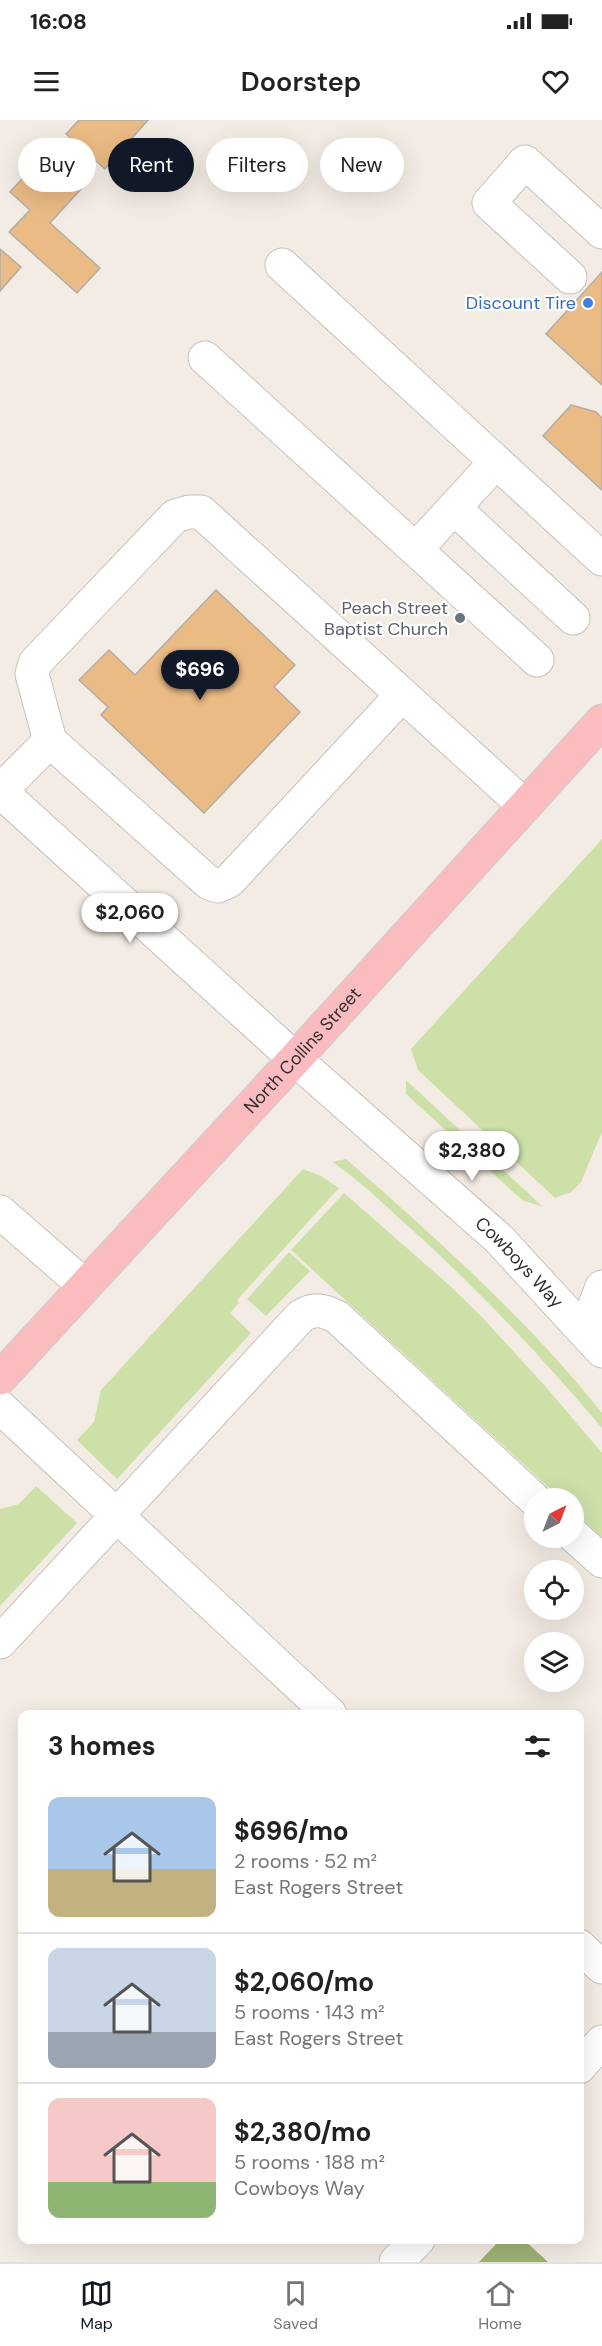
<!DOCTYPE html>
<html lang="en">
<head>
<meta charset="utf-8">
<style>
	body { margin:0; font-family:"DM Sans",sans-serif; background:#f2f2f2; color:#222; height:100vh; display:flex; flex-direction:column; font-size:22px; white-space:nowrap }
	* { box-sizing:border-box; margin:0 }
	p { font-size:20px; color:#767676 }
	.icon { flex:none; width:33px; height:33px; fill:none; stroke:currentColor; stroke-width:2; stroke-linecap:round; stroke-linejoin:round }
	.map { position:relative; flex:1; overflow:hidden }
	.panel { position:absolute; left:18px; top:1590px; width:566px; height:534px; display:flex; flex-direction:column; background:#fff; border-radius:12px; box-shadow:0 6px 24px #0002 }
	.panel>* { flex:none }
	.guide { position:absolute; left:18px; top:18px; width:567px; height:54px; display:flex; gap:12px }
	.needle { width:39px; rotate:42deg }
	.tools { position:absolute; left:524px; top:1368px; display:grid; gap:12px }
	.tools a { display:grid; place-items:center; width:60px; height:60px; border-radius:50%; background:#fff; box-shadow:0 6px 24px #0002; font-size:30px }
	.price { position:absolute; translate:-50% -51px; padding:0 14px; border-radius:21px; background:#fff; color:#222; font-size:20px; line-height:39px; filter:drop-shadow(0 2px 3px #0008) }
	.price::after { content:''; position:absolute; left:50%; top:36px; width:18px; height:14px; margin-left:-9px; background:inherit; clip-path:polygon(0 0,100% 0,50% 100%) }
	.price.active { background:#111827; color:#fff }
	ul { padding:0; list-style:none }
	li { display:flex; align-items:center; gap:18px; height:150px; padding:0 30px }
	li+li { border-top:2px solid #e0e0e0 }
	li span { display:grid; place-items:center; flex:none; width:168px; height:120px; border-radius:12px; color:#555 }
	li>.icon { margin-inline-start:auto }
	span .icon { width:72px; height:72px; fill:#fffc; stroke-width:1 }
	li b { font-size:26px }
	h2 { display:flex; justify-content:space-between; align-items:center; height:72px; padding:0 30px; font-size:26px }
	.pill { padding:0 21px; border-radius:27px; background:#fff; box-shadow:0 6px 24px #0002; font-size:21px; line-height:54px }
	.pill.active { background:#111827; color:#fff }
	.status { display:flex; justify-content:space-between; align-items:center; height:42px; padding:0 30px; background:#fff; direction:ltr }
	.status svg { height:16px; fill:currentColor }
	header { display:flex; justify-content:space-between; align-items:center; height:78px; padding:0 30px; background:#fff; font-size:27px; font-weight:600 }
	.menu { display:flex; justify-content:space-around; align-items:center; height:84px; border-top:2px solid #e0e0e0; background:#fff; font-size:16px; color:#767676 }
	.menu a { display:grid; justify-items:center; gap:3px }
	.menu .active { color:#111827 }
	.map>svg:first-child { display:block }
</style>
</head>
<body>
<div class="status"><b>16:08</b><svg viewBox="0 0 49 12"><path d="M0 12V9h3v3zM5 12V6h3v6zM10 12V3h3v9zM15 12V0h3v12zM26 1h20v11H26zM47 4h2v5h-2z"/></svg></div>
<header><svg class="icon" aria-label="menu" viewBox="0 0 24 24"><path d="M4 6h16M4 12h16M4 18h16"/></svg>Doorstep<svg class="icon" aria-label="heart" viewBox="0 0 24 24"><path d="M12 20l-8-8c-3-5 5-10 8-4 3-6 11-1 8 4z"/></svg></header>
<div class="map">
<svg width="602" height="2142" viewBox="0 0 602 2142">
	<rect width="100%" height="100%" fill="#f3ece4"/>
	<!-- green -->
	<path fill="#cce0a8" d="M 602,719 L 602,1012 L 581,1062 L 571,1072 L 555,1078 L 418,950 L 411,929 Z
		M 406,960 L 543,1087 L 522,1080 L 406,974 Z
		M 346,1039 C 436,1118 527,1199 602,1293 L 602,1308 C 542,1237 479,1170 409,1107 C 384,1085 360,1060 332,1042 Z
		M 303,1049 L 321,1056 L 339,1068 L 237,1180 L 239,1183 L 230,1193 L 251,1213 L 117,1359 L 77,1320 L 94,1302 L 101,1270 Z
		M 344,1073 L 449,1165 L 481,1196 L 546,1267 L 602,1333 L 602,1418 L 573,1391 L 573,1378 L 560,1378 L 291,1130 Z
		M 289,1132 L 310,1151 L 266,1196 L 247,1179 Z
		M 36,1366 L 77,1403 L 0,1486 L 0,1389 L 19,1384 Z"/>
	<!-- forest -->
	<path fill="#9db274" d="M 500,2120 L 524,2120 L 548,2142 L 479,2142 Z"/>
	<!-- building -->
	<path fill="#eabb85" stroke="#b3ada6" stroke-width="1.5" d="M 79,0 L 148,0 L 105,49 L 66,14 Z
		M 44,35 L 81,69 L 50,103 L 100,148 L 77,173 L 9,112 L 30,90 L 10,72 Z
		M 0,129 L 21,147 L 0,171 Z
		M 602,152 L 602,265 L 546,214 Z
		M 571,285 L 596,292 L 602,298 L 602,370 L 543,316 Z
		M 216,470 L 295,545 L 274,567 L 300,592 L 204,693 L 101,595 L 108,587 L 79,560 L 109,530 L 135,555 Z"/>
	<g fill="none" stroke-linecap="round" stroke-linejoin="round">
		<defs>
			<g id="minor">
				<path d="M 282,145 L 602,439"/>
				<path d="M 570,157 L 489,83 L 525,42 L 602,112"/>
				<path d="M 205,238 L 537,540"/>
				<path d="M 454,388 L 573,498"/>
				<path d="M 416,429 L 496,342"/>
				<path d="M 50,621 L 209,763 L 218,766 L 229,761 L 402,575"/>
				<path id="s1" d="M 525,686 L 201,392 L 189,392 L 175,396 L 35,543 L 32,554 L 50,621 L 0,671 L 295,939 L 499,1119 L 602,1231"/>
				<path d="M 0,1092 L 85,1166"/>
				<path d="M 585,1211 L 602,1167"/>
				<path d="M 0,1287 L 330,1594"/>
				<path d="M 573,1415 L 602,1441"/>
				<path d="M 0,1522 L 301,1196 C 315,1188 323,1190 337,1197 L 534,1379"/>
				<path d="M 579,1826 L 602,1847"/>
				<path d="M 579,1947 L 602,1922"/>
				<path d="M 396,2142 L 418,2120"/>
			</g>
			<g id="major">
				<path id="s2" d="M 0,1258 L 295,939 L 602,601"/>
			</g>
		</defs>
		<!-- minor casing -->
		<use href="#minor" stroke="#c8c1ba" stroke-width="35"/>
		<!-- major casing -->
		<use href="#major" stroke="#cdcdcc" stroke-width="35"/>
		<!-- minor -->
		<use href="#minor" stroke="#fff" stroke-width="33"/>
		<!-- major -->
		<use href="#major" stroke="#fbbcc0" stroke-width="33"/>
	</g>
	<!-- markers -->
	<circle fill="#3f7fe0" stroke="#fff" stroke-width="2" cx="588" cy="183" r="6"/>
	<circle fill="#6b7280" stroke="#fff" stroke-width="2" cx="460" cy="498" r="6"/>
	<g text-anchor="middle" stroke-width="4.5" stroke-linejoin="round" paint-order="stroke">
		<!-- shop labels -->
		<g font-size="18" fill="#366cbe" stroke="#fff" text-anchor="end">
			<text x="576" y="189">Discount Tire</text>
		</g>
		<!-- worship labels -->
		<g font-size="18" fill="#5b616d" stroke="#fff" text-anchor="end">
			<text x="448" y="494">Peach Street<tspan x="448" dy="21">Baptist Church</tspan></text>
		</g>
		<!-- street labels -->
		<g font-size="18" fill="#302d2a" stroke="#fff">
			<text dy="6" stroke="none"><textPath href="#s2" startOffset="446">North Collins Street</textPath></text>
			<text dy="6" stroke="none"><textPath href="#s1" startOffset="1520">Cowboys Way</textPath></text>
		</g>
	</g>
</svg>
<div class="tools">
<a><svg class="needle" viewBox="-14 -14 28 28"><path d="M0-13l5 13h-10z" fill="#e53935"/><path d="M0 13l5-13h-10z" fill="#767676"/></svg></a>
<a><svg class="icon" aria-label="locate" viewBox="0 0 24 24"><circle cx="12" cy="12" r="6"/><path d="M12 2v4M12 18v4M2 12h4M18 12h4"/></svg></a>
<a><svg class="icon" aria-label="layers" viewBox="0 0 24 24"><path d="M12 4l9 5-9 5-9-5zM3 14l9 5 9-5"/></svg></a>
</div>
<b class="price active" style="left:200px;top:581px">$696</b>
<b class="price" style="left:130px;top:824px">$2,060</b>
<b class="price" style="left:472px;top:1062px">$2,380</b>
<div class="guide">
<a class="pill">Buy</a>
<a class="pill active">Rent</a>
<a class="pill">Filters</a>
<a class="pill">New</a>
</div>
<section class="panel">
<h2>3 homes<svg class="icon" aria-label="filters" viewBox="0 0 24 24"><path d="M4 7h16M4 17h16"/><circle cx="9" cy="7" r="2"/><circle cx="15" cy="17" r="2"/></svg></h2>
<ul>
<li><span style="background:linear-gradient(#a9c7e8 60%,#c2b280 0)"><svg class="icon" aria-label="home" viewBox="0 0 24 24"><path d="M3 11l9-7 9 7M6 9v11h12V9"/></svg></span><div><b>$696/mo</b><p>2 rooms · 52 m²</p><p>East Rogers Street</p></div></li>
<li><span style="background:linear-gradient(#c9d6e8 70%,#9aa5b1 0)"><svg class="icon" aria-label="home" viewBox="0 0 24 24"><path d="M3 11l9-7 9 7M6 9v11h12V9"/></svg></span><div><b>$2,060/mo</b><p>5 rooms · 143 m²</p><p>East Rogers Street</p></div></li>
<li><span style="background:linear-gradient(#f6c9c9 70%,#8fb573 0)"><svg class="icon" aria-label="home" viewBox="0 0 24 24"><path d="M3 11l9-7 9 7M6 9v11h12V9"/></svg></span><div><b>$2,380/mo</b><p>5 rooms · 188 m²</p><p>Cowboys Way</p></div></li>
</ul>
</section>
</div>
<nav class="menu">
<a class="active"><svg class="icon" aria-label="map" viewBox="0 0 24 24"><path d="M3 6l6-2 6 2 6-2v14l-6 2-6-2-6 2zM9 4v14M15 6v14"/></svg>Map</a>
<a><svg class="icon" aria-label="saved" viewBox="0 0 24 24"><path d="M7 4h10v16l-5-4-5 4z"/></svg>Saved</a>
<a><svg class="icon" aria-label="home" viewBox="0 0 24 24"><path d="M3 11l9-7 9 7M6 9v11h12V9"/></svg>Home</a>
</nav>
</body>
</html>
